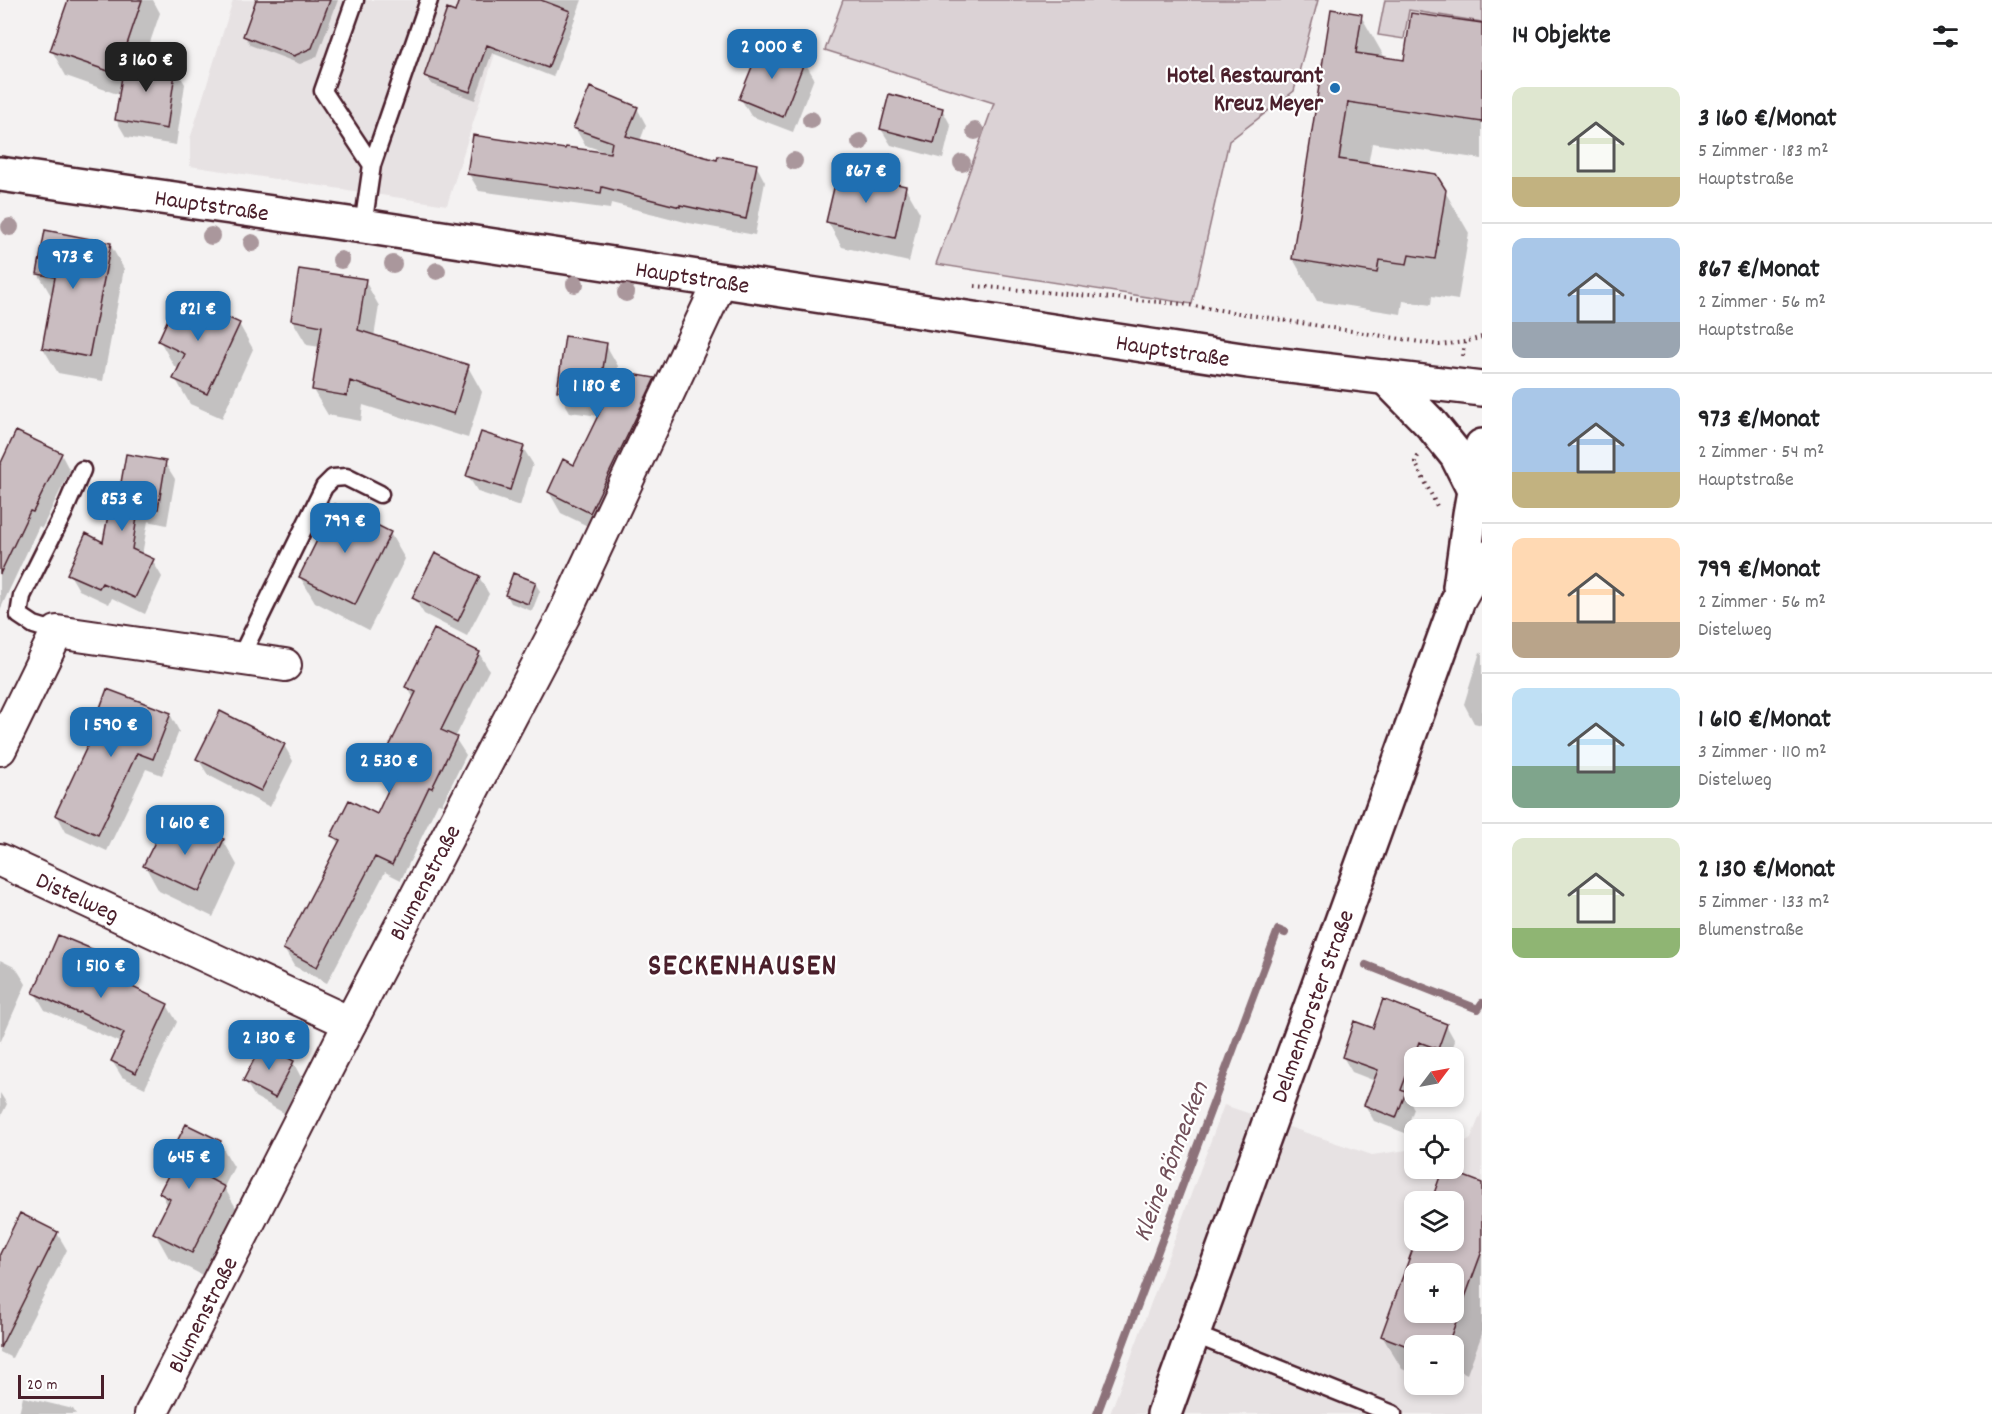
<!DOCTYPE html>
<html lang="de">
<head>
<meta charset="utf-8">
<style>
	body { margin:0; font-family:Dekko,sans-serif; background:#f6f6f6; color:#202124; height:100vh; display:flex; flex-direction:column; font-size:22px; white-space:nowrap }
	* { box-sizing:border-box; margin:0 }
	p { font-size:20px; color:#757577 }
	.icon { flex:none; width:33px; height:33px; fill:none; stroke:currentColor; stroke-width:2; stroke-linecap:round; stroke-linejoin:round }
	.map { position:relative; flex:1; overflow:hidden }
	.sheet { display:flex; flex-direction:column; background:#fff; width:510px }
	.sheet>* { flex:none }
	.needle { width:39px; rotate:58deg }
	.controls { position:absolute; left:1404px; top:1047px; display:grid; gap:12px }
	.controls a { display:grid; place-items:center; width:60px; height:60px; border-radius:12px; background:#fff; box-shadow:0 3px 9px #0003; font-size:30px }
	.scale { position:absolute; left:18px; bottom:15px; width:86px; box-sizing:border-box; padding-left:6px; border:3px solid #4a1f2b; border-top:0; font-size:16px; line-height:21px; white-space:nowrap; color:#4a1f2b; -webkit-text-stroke:4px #fff; paint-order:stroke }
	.price { position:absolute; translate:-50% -51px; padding:0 14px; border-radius:12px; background:#1f6fb2; color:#fff; font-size:20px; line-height:39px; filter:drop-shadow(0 2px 3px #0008) }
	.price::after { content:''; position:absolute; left:50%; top:36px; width:18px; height:14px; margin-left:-9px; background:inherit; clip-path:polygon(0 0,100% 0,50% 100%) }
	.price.on { background:#222; color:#fff }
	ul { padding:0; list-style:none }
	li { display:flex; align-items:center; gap:18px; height:150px; padding:0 30px }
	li+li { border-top:2px solid #e0e0e0 }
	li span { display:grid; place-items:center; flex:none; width:168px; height:120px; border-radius:12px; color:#555 }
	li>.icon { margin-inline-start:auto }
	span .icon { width:72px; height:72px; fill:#fffc; stroke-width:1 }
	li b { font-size:26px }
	h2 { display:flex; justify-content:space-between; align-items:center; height:72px; padding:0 30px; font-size:26px }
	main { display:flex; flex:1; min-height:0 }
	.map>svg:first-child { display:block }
</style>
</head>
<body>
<main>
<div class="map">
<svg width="1482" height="1414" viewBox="0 0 1482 1414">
	<rect width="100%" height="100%" fill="#f4f2f2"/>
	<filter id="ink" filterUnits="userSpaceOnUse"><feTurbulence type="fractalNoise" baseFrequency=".0167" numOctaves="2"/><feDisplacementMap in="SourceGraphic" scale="12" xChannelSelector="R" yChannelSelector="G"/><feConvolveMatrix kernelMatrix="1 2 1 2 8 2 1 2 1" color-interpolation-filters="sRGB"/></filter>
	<g filter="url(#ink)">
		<!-- built -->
		<path fill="#e7e2e3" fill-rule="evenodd" d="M 233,0 L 512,0 L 447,205 L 190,166 L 190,139 Z
			M 1224,1105 L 1372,1155 L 1414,1149 L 1414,1168 L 1454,1168 L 1454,1143 L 1470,1140 L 1482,1111 L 1482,1414 L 1110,1414 ZM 1414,1202 L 1454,1202 L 1454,1240 L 1414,1240 ZM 1414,1274 L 1454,1274 L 1454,1312 L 1414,1312 ZM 1414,1346 L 1454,1346 L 1454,1384 L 1414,1384 Z"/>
		<!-- green -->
		<path fill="#dbd2d5" stroke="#927880" stroke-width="1.5" d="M 843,0 L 1318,0 L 1294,91 L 1229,141 L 1192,304 L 936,264 L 994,103 L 825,50 Z
			M 1385,0 L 1482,0 L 1482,22 L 1409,10 L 1404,39 L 1378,35 Z"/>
		<!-- shadow -->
		<path fill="#0003" fill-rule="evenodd" d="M 69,0 L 153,0 L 160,13 L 143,63 L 175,68 L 185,84 L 176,145 L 126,137 L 116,120 L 120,95 L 66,76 L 52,51 Z
			M 258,0 L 338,0 L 317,57 L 300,64 L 250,45 L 245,36 Z
			M 461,0 L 582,0 L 553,77 L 492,53 L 475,100 L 431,84 L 426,75 Z
			M 1361,16 L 1385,58 L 1405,61 L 1482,25 L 1482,159 L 1372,143 L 1368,165 L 1444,190 L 1469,233 L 1458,300 L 1432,296 L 1431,305 L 1403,301 L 1401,314 L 1317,301 L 1293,259 Z
			M 804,61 L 814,78 L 793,132 L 751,116 L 741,99 Z
			M 637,108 L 646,125 L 640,141 L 719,162 L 756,165 L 765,182 L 755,235 L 689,223 L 611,203 L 610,209 L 479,191 L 469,174 L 566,151 L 608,153 L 585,145 L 575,128 Z
			M 942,109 L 951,126 L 943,159 L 891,145 L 881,129 Z
			M 905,187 L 920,213 L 909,262 L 842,247 L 828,222 Z
			M 110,244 L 124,269 L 103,381 L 58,373 L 43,348 L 53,299 L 38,273 Z
			M 365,281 L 379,306 L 374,337 L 468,367 L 482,392 L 468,438 L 363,405 L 361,421 L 328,415 L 313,390 L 320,347 L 307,345 L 292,320 Z
			M 239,324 L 253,349 L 222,418 L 190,404 L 175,378 L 179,369 L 174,366 L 160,341 Z
			M 606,345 L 618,366 L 617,373 L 654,379 L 666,400 L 602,533 L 561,513 L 549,492 L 575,467 L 599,416 L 570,412 L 558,391 Z
			M 523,448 L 533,464 L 520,506 L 478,492 L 468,476 Z
			M 61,454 L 70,471 L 42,528 L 39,526 L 0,610 L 0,468 Z
			M 165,463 L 175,479 L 167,525 L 148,521 L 142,555 L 152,560 L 162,577 L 145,614 L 112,598 L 109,604 L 79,590 L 69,573 L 105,544 L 119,502 Z
			M 390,533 L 405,559 L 369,630 L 315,602 L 300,577 Z
			M 479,577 L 489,594 L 467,636 L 424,614 L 414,598 Z
			M 535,583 L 540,591 L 532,611 L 511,603 L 507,595 Z
			M 1480,652 L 1482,653 L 1482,725 L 1474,723 L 1464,704 Z
			M 479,653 L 489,670 L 455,738 L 466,755 L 442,804 L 438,803 L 401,880 L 385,872 L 327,983 L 294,966 L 284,949 L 339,845 L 333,835 L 377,816 L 394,781 L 383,763 L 414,699 L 407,686 Z
			M 170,714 L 179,731 L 162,775 L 146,769 L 107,851 L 66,832 L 57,815 L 93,738 L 91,735 Z
			M 284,745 L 293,761 L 270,807 L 208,775 L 198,759 Z
			M 223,840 L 237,865 L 213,917 L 159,891 L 145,866 L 181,841 Z
			M 103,956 L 112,972 L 110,978 L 167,1005 L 177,1022 L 145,1088 L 122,1077 L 112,1061 L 121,1043 L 45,1010 L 35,993 Z
			M 0,960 L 16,968 L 26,984 L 0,1043 Z
			M 1446,1025 L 1455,1041 L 1449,1058 L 1414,1058 L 1414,1093 L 1411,1103 L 1414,1109 L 1405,1133 L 1374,1121 L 1365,1105 L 1375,1081 L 1352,1072 L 1343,1057 L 1374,1030 Z
			M 293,1062 L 302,1079 L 284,1113 L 255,1097 L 245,1081 Z
			M 0,1093 L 7,1104 L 0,1118 Z
			M 219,1142 L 234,1167 L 224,1187 L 239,1213 L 206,1277 L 169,1258 L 155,1233 L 168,1206 L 161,1193 L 175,1167 L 170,1159 Z
			M 1482,1184 L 1482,1334 L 1467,1374 L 1459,1370 L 1450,1394 L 1423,1384 L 1454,1384 L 1454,1346 L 1414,1346 L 1414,1374 L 1402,1369 L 1382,1336 L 1418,1240 L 1454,1240 L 1454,1202 ZM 1414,1274 L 1454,1274 L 1454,1312 L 1414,1312 Z
			M 20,1215 L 57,1233 L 67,1250 L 12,1358 L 0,1352 L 0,1257 Z
			M 23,1397 L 73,1409 L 76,1414 L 19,1414 Z"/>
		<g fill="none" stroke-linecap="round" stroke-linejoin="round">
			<!-- stream -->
			<path stroke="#8d727a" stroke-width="8" d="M 1366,965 L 1478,1009 L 1482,1003
				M 1097,1414 L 1278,930 L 1285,933"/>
		</g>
		<!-- building -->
		<path fill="#cabdc1" stroke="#4a1f2b" stroke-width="1.5" fill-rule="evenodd" d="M 68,0 L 142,0 L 117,74 L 50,51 Z
			M 256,0 L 330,0 L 312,48 L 294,56 L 243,36 Z
			M 459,0 L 541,0 L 570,11 L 548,68 L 487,45 L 470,92 L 424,76 L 447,9 L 455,12 Z
			M 1331,9 L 1362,14 L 1356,53 L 1404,60 L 1411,13 L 1482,23 L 1482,122 L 1348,102 L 1339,159 L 1436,174 L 1446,190 L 1435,259 L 1409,255 L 1407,264 L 1379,260 L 1377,273 L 1292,259 Z
			M 762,42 L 805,60 L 783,117 L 739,99 Z
			M 125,58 L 176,66 L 167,129 L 115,120 Z
			M 590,87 L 638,107 L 626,136 L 717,160 L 718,156 L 757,164 L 746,219 L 680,205 L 680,207 L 602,187 L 601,193 L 467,174 L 473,135 L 565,149 L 566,147 L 610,153 L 612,142 L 573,128 Z
			M 889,94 L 943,108 L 934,143 L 880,129 Z
			M 838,171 L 906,186 L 895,238 L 826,222 Z
			M 45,230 L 111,243 L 89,357 L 42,348 L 55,277 L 37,274 Z
			M 299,269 L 366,279 L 358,330 L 469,365 L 454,414 L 350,381 L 347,396 L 312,390 L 322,326 L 291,320 Z
			M 179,295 L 240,323 L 207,394 L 173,379 L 185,354 L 158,341 Z
			M 565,336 L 607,343 L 603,369 L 655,378 L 590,513 L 548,492 L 563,459 L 574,465 L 606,399 L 557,391 Z
			M 16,431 L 62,453 L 33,512 L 30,511 L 0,574 L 0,465 Z
			M 481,432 L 524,446 L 510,490 L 466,476 Z
			M 126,454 L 166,461 L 158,509 L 139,505 L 132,549 L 154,559 L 135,598 L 102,583 L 99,588 L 67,574 L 86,533 L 103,542 L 111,499 L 118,500 Z
			M 335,504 L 391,532 L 355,605 L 299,577 Z
			M 435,553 L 480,576 L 458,621 L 412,598 Z
			M 513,573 L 536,582 L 528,604 L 505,595 Z
			M 434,629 L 480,652 L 441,730 L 457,737 L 432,788 L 429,787 L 392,865 L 375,857 L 317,967 L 283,949 L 340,840 L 331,836 L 349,800 L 377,814 L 397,771 L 381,763 L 416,692 L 405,687 Z
			M 107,689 L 171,713 L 153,759 L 137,753 L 98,835 L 55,815 L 92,736 L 90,735 Z
			M 220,711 L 285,744 L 261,791 L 196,759 Z
			M 188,822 L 224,839 L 199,892 L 143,866 L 161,830 L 180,839 Z
			M 58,935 L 104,954 L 97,970 L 168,1004 L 136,1073 L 111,1061 L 124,1033 L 79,1012 L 78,1013 L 33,993 Z
			M 1383,999 L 1447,1024 L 1438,1049 L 1419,1042 L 1401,1090 L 1406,1092 L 1396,1118 L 1364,1105 L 1378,1070 L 1342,1057 L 1354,1021 L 1373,1028 Z
			M 262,1044 L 294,1061 L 275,1098 L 243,1081 Z
			M 186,1124 L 221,1141 L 203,1175 L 225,1187 L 192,1253 L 153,1233 L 170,1199 L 159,1193 L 175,1162 L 168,1159 Z
			M 1443,1168 L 1482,1183 L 1482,1251 L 1449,1341 L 1440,1338 L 1438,1346 L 1407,1346 L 1381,1336 L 1416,1240 L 1454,1240 L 1454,1202 L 1431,1202 ZM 1414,1274 L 1454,1274 L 1454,1312 L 1414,1312 Z
			M 20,1213 L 58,1232 L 0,1348 L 0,1254 Z"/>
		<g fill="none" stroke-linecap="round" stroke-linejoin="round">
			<defs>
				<path id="lane" d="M 355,0 L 323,91 L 372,165
					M 363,226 L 372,165 L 429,0
					M 57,632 L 34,625 L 19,615 L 22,596 L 63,514 L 82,470
					M 240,658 L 324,487 L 333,478 L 346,477 L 380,494
					M 1193,1334 L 1393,1414"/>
				<g id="street">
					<path d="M 0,749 L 57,632 L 285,665"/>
					<path id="s1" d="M 0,860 L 350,1023"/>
					<path id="s2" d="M 151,1414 L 350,1023 L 563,617 L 721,280"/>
				</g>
				<g id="primary">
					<path id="s3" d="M 0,174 L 363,226 L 1248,361 L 1482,389"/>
					<path d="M 1385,377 L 1432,425 L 1457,456 L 1474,490"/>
					<path d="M 1460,587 L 1470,514 L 1482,446"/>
					<path id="s4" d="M 1164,1414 L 1458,600 L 1482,558"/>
				</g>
			</defs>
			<!-- lane casing -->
			<use href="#lane" stroke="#4a1f2b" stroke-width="21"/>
			<!-- street casing -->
			<use href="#street" stroke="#4a1f2b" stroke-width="36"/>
			<!-- primary casing -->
			<use href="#primary" stroke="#4a1f2b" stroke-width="38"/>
			<!-- path -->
			<path stroke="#4a1f2b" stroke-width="4" stroke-dasharray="1.5 4.5" stroke-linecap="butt" d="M 975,286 L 1182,304 L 1439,345 L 1465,342 L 1482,337
				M 1463,356 L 1465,342
				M 1418,456 L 1415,462 L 1438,508"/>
			<!-- lane -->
			<use href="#lane" stroke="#fff" stroke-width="16"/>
			<!-- street -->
			<use href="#street" stroke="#fff" stroke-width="32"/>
			<!-- primary -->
			<use href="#primary" stroke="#fff" stroke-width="33"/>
		</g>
		<!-- trees -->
		<g fill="#aa979c">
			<circle cx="811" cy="120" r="9"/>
			<circle cx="975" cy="131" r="9"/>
			<circle cx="860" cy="142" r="9"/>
			<circle cx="794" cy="161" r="9"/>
			<circle cx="962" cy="163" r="9"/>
			<circle cx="10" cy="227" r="9"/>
			<circle cx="211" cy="236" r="9"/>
			<circle cx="252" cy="243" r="9"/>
			<circle cx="341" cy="260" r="9"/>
			<circle cx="393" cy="264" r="9"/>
			<circle cx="437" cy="271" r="9"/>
			<circle cx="575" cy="284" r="9"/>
			<circle cx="626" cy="293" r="9"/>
		</g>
	</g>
	<!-- markers -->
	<circle fill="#1f6fb2" stroke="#fff" stroke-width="2" cx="1335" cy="88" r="6"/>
	<g text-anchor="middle" stroke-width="4.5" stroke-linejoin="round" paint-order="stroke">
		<!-- poi labels -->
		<g font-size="24" font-weight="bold" fill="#4a1f2b" stroke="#fff" text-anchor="end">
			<text x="1323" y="82">Hotel Restaurant<tspan x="1323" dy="28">Kreuz Meyer</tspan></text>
		</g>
		<!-- street labels -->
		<g font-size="24" fill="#4a1f2b" stroke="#fff">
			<text dy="8" stroke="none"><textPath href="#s3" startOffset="214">Hauptstraße</textPath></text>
			<text dy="8" stroke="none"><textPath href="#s3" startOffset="700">Hauptstraße</textPath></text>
			<text dy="8" stroke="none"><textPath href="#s3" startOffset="1186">Hauptstraße</textPath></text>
			<text dy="8" stroke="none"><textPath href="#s2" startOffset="598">Blumenstraße</textPath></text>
			<text dy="8" stroke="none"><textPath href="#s1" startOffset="86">Distelweg</textPath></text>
			<text dy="8" stroke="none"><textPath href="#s4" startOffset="434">Delmenhorster Straße</textPath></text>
			<text dy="8" stroke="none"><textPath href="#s2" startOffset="112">Blumenstraße</textPath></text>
		</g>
		<!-- water labels -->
		<g font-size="26" font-style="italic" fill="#714f59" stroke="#fff">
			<text transform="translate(1169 1161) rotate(-69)" y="9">Kleine Rönnecken</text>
		</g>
		<!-- district labels -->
		<g font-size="30" font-weight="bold" letter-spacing="1.5" fill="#4a1f2b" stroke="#fff">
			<text x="743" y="974">SECKENHAUSEN</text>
		</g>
	</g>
</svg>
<div class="controls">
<a><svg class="needle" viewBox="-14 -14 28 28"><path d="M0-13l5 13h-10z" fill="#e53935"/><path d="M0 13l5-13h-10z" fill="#757577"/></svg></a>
<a><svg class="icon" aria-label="locate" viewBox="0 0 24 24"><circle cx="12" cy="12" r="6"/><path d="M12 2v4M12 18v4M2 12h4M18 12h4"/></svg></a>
<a><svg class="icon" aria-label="layers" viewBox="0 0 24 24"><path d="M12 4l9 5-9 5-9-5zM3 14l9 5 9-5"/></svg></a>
<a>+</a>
<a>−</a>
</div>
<div class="scale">20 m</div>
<b class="price" style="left:772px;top:80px">2 000 €</b>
<b class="price on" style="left:146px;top:93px">3 160 €</b>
<b class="price" style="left:866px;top:204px">867 €</b>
<b class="price" style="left:73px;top:290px">973 €</b>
<b class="price" style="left:198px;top:342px">821 €</b>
<b class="price" style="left:597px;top:419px">1 180 €</b>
<b class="price" style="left:122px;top:532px">853 €</b>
<b class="price" style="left:345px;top:554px">799 €</b>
<b class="price" style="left:111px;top:758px">1 590 €</b>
<b class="price" style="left:389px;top:794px">2 530 €</b>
<b class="price" style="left:185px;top:856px">1 610 €</b>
<b class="price" style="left:101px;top:999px">1 510 €</b>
<b class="price" style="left:269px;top:1071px">2 130 €</b>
<b class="price" style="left:189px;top:1190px">645 €</b>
</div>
<section class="sheet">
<h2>14 Objekte<svg class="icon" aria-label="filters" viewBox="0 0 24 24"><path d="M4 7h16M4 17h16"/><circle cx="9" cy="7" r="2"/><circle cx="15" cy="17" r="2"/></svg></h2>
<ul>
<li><span style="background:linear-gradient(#dfe7d0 75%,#c2b280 0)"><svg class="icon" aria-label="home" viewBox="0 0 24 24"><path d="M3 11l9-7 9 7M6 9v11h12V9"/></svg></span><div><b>3 160 €/Monat</b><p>5 Zimmer · 183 m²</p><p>Hauptstraße</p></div></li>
<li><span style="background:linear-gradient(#a9c7e8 70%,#9aa5b1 0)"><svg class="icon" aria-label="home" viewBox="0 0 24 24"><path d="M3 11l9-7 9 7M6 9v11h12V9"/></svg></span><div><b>867 €/Monat</b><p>2 Zimmer · 56 m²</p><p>Hauptstraße</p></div></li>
<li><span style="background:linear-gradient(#a9c7e8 70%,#c2b280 0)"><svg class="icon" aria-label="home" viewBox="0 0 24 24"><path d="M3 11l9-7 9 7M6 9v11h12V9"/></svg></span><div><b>973 €/Monat</b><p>2 Zimmer · 54 m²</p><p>Hauptstraße</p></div></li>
<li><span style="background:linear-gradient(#ffd9b3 70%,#b9a48a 0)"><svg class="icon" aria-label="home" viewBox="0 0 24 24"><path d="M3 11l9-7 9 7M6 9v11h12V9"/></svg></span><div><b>799 €/Monat</b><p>2 Zimmer · 56 m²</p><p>Distelweg</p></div></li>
<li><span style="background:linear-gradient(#bfe0f5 65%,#7fa58c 0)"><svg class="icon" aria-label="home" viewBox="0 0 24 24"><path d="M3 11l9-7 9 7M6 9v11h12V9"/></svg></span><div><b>1 610 €/Monat</b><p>3 Zimmer · 110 m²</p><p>Distelweg</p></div></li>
<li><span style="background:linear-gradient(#dfe7d0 75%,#8fb573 0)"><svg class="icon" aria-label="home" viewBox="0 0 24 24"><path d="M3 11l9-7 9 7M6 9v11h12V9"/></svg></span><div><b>2 130 €/Monat</b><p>5 Zimmer · 133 m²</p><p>Blumenstraße</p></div></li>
</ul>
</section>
</main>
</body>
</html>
